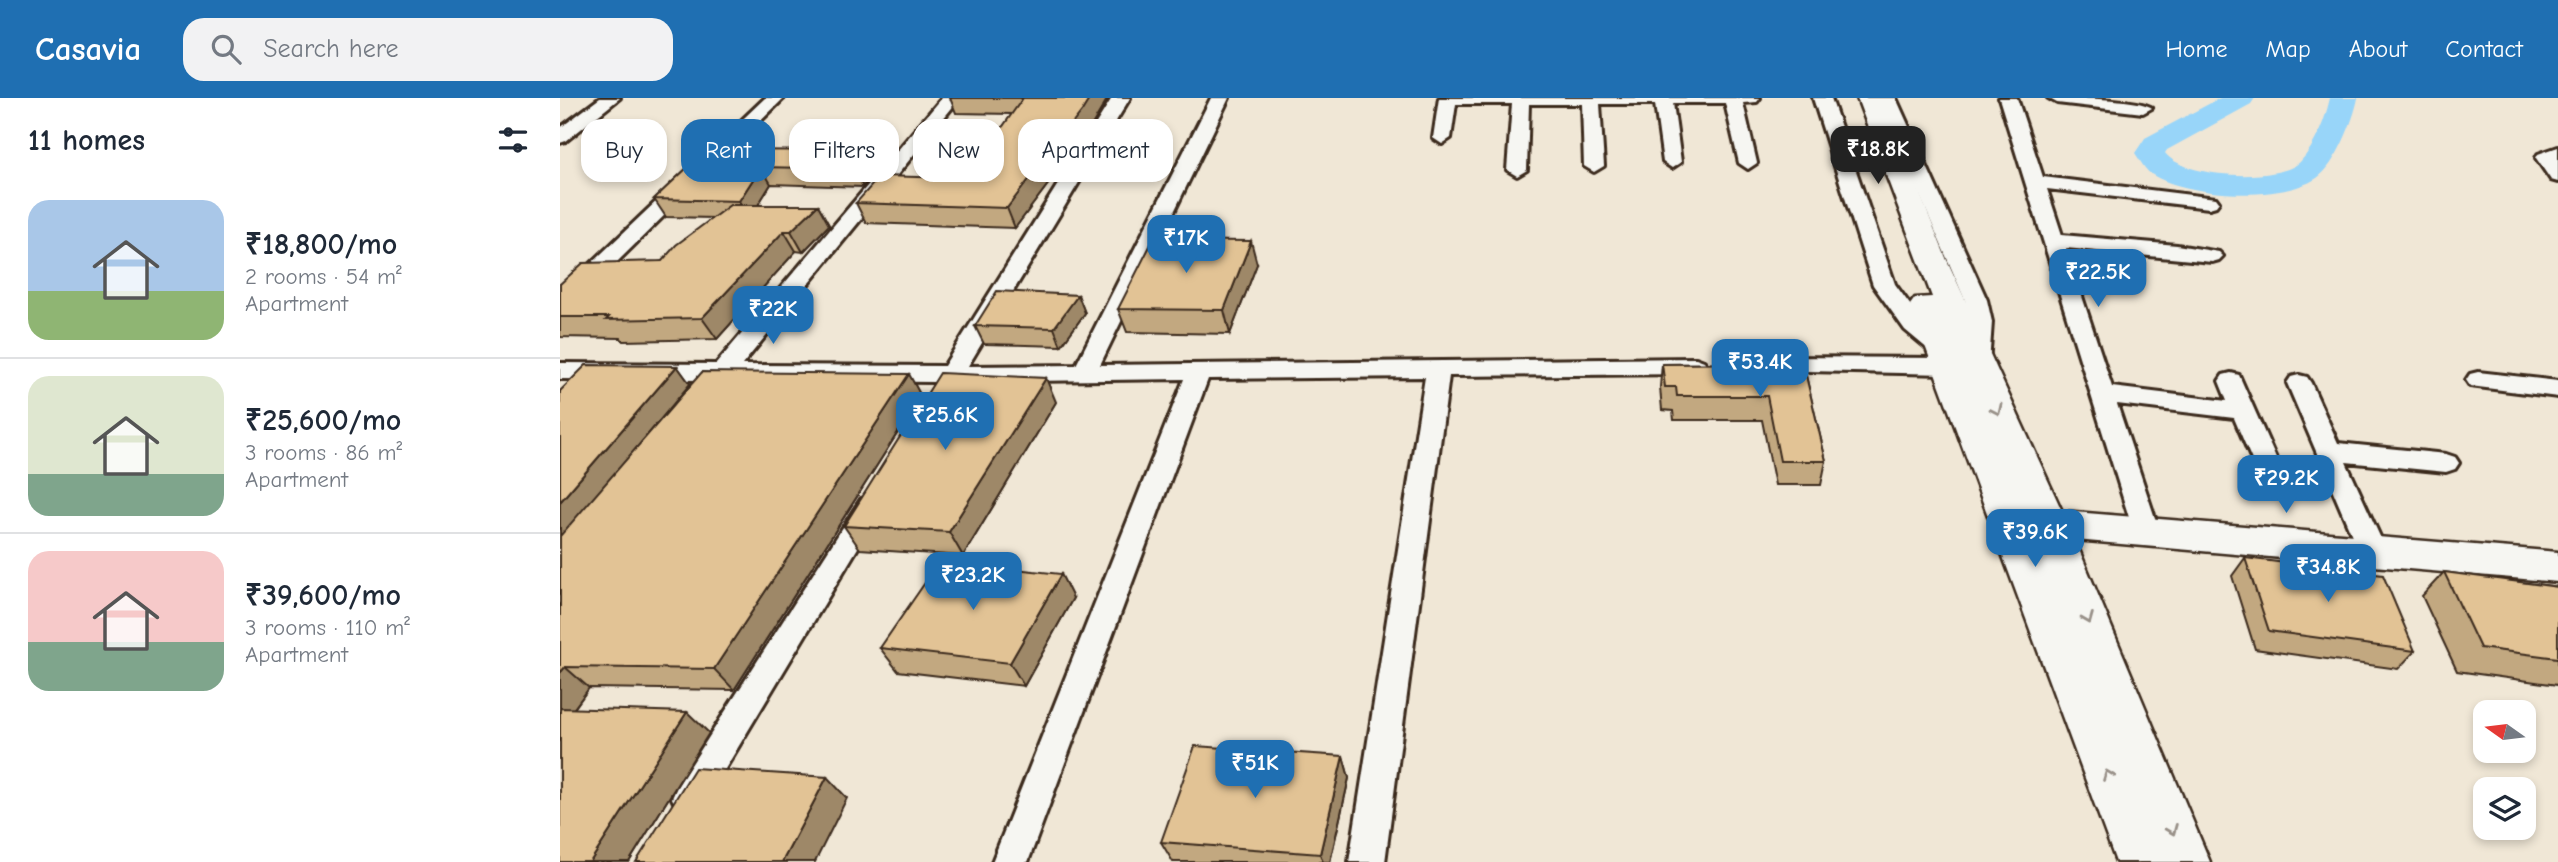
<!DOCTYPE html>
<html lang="en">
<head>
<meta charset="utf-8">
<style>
	body { margin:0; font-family:"Comic Neue",sans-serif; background:#f2f2f3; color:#1f2937; height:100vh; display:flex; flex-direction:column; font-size:26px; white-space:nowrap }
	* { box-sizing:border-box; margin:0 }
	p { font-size:23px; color:#747a83 }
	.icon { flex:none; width:38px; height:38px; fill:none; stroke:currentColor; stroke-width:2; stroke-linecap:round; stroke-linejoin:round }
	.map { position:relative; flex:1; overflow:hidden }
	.details { display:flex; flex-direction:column; background:#fff; width:560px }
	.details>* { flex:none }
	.hud { position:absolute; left:21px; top:21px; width:665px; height:63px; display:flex; gap:14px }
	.needle { width:46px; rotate:284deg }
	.tools { position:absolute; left:1913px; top:602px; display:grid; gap:14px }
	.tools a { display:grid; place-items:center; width:63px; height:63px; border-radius:14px; background:#fff; box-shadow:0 4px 10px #0003; font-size:35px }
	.price { position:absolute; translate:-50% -60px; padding:0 16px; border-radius:14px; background:#1f6fb2; color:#fff; font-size:23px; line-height:46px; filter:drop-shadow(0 2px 4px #0008) }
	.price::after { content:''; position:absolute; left:50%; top:42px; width:21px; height:16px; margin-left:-10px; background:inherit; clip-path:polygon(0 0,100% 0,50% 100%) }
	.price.current { background:#222; color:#fff }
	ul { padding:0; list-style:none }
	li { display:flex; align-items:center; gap:21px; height:175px; padding:0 28px }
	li+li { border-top:2px solid #e0e1e3 }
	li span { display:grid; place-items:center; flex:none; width:196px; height:140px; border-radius:21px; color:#555 }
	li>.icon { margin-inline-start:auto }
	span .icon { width:84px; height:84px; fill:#fffc; stroke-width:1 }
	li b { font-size:30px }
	h2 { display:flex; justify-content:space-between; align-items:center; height:84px; padding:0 28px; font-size:30px }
	.pill { padding:0 24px; border-radius:21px; background:#fff; box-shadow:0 4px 10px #0003; font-size:24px; line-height:63px }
	.pill.current { background:#1f6fb2; color:#fff }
	header { display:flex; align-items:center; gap:42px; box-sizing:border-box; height:98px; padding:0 35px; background:#1f6fb2; color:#fff }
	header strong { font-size:33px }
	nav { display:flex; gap:38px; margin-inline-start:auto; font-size:24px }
	.search { width:490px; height:63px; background:#f2f2f3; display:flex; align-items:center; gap:18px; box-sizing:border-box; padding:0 24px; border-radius:21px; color:#747a83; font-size:26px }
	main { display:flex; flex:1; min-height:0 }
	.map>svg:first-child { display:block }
</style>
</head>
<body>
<header>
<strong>Casavia</strong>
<div class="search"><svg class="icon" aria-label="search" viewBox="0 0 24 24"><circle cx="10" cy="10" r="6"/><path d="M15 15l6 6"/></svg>Search here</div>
<nav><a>Home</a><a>Map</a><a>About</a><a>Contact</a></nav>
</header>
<main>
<section class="details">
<h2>11 homes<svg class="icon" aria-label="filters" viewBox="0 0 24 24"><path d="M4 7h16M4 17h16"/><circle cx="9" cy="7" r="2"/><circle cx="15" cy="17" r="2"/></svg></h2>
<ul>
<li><span style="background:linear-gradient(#a9c7e8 65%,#8fb573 0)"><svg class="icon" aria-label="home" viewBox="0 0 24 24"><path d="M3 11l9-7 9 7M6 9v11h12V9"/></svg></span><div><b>₹18,800/mo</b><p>2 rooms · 54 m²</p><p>Apartment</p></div></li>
<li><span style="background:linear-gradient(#dfe7d0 70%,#7fa58c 0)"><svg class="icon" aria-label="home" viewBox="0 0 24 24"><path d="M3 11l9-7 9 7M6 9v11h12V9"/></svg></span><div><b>₹25,600/mo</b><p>3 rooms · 86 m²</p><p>Apartment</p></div></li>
<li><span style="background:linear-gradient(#f6c9c9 65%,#7fa58c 0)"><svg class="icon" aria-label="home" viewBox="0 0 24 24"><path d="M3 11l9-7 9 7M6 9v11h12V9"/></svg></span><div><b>₹39,600/mo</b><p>3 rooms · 110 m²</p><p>Apartment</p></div></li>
</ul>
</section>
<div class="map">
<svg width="1998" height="764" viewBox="0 0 1998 764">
	<rect width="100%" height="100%" fill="#f0e7d6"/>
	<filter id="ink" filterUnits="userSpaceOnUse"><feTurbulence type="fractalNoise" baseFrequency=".0143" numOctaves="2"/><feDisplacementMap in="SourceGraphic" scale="14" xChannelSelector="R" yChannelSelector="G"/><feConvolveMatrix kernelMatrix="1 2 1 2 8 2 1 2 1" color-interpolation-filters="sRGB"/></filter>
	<g filter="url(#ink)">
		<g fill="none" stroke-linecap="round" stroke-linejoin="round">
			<!-- river -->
			<path fill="#98d5f9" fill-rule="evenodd" d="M 1660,0 L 1695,0 L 1691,6 L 1607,52 L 1605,55 C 1623,80 1718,85 1740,64 C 1756,47 1765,22 1770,0 L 1798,0 C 1794,21 1776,68 1757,80 C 1721,104 1627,99 1591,76 C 1584,71 1580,62 1575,55 L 1585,40 Z"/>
			<defs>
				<path id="street" d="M 40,0 L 60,0 L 6,43 L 0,45 L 0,30 Z
					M 205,0 L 224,0 L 8,212 L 0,214 L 0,195 Z
					M 382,0 L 400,0 L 182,267 L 384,268 L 552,0 L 570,0 L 408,268 L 516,267 L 651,0 L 669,0 L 540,267 L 1136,260 L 1144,263 L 1148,268 L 1144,273 L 1136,276 L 889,278 L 825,764 L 789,764 L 865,279 L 648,281 L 468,764 L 432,764 L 624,281 L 398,284 L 393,292 L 385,294 L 377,292 L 374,284 L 169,282 L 158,288 L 147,282 L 0,281 L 0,265 L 156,266 Z
					M 1200,0 L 1197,4 L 1183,5 L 1197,65 L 1188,71 L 1179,65 L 1165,5 L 1113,5 L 1121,64 L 1112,70 L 1103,64 L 1095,6 L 1040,6 L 1044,68 L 1034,74 L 1024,68 L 1022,6 L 969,6 L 967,72 L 957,78 L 947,72 L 952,6 L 896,6 L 891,40 L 882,46 L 873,40 L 879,0 Z
					M 1253,0 L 1271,0 L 1335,186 L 1361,222 L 1391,247 L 1395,252 L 1391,257 L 1383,259 L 1375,257 L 1345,232 L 1313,187 Z
					M 1318,0 L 1336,0 L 1427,202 L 1432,224 L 1429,266 L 1425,271 L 1417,274 L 1409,271 L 1405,266 L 1410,224 L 1405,202 Z
					M 1439,0 L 1457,0 L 1483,79 L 1656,100 L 1659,104 L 1656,108 L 1649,110 L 1487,91 L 1502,137 L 1617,147 L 1659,154 L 1663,158 L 1659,162 L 1652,164 L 1506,150 L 1552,289 L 1667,303 L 1659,283 L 1663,277 L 1671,275 L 1679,277 L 1725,381 L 1721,388 L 1712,390 L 1703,388 L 1674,320 L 1557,306 L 1600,435 L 1596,442 L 1586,445 L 1576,442 Z
					M 1488,0 C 1509,0 1579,0 1592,10 L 1583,15 L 1497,5 Z
					M 1998,49 L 1998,84 L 1991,82 L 1976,60 L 1978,56 Z
					M 1209,259 L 1389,260 L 1397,263 L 1401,268 L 1397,273 L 1389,276 L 1201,272 L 1197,267 L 1201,262 Z
					M 1918,274 L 1998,283 L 1998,299 L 1910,288 L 1906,282 L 1910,276 Z
					M 1739,277 L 1747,279 L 1751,285 L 1778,345 L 1886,356 L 1895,359 L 1899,365 L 1895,371 L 1886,374 L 1786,364 L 1827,454 L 1823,462 L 1813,465 L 1803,462 L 1799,454 L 1727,285 L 1731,279 Z
					M 310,398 L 319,401 L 323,408 L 141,711 L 129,715 L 117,711 L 112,700 L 117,689 L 301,401 Z"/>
				<path id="secondary" d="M 1297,0 L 1321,0 L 1386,160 L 1502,413 L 1998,454 L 1998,484 L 1515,442 L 1650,764 L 1556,764 L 1350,207 L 1355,200 L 1372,199 Z"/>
			</defs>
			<!-- street casing -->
			<use href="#street" stroke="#3b2a1e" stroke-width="6"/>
			<!-- secondary casing -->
			<use href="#secondary" stroke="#3b2a1e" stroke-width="5"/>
			<!-- street -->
			<use href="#street" fill="#f6f6f2" fill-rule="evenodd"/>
			<!-- secondary -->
			<use href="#secondary" fill="#f6f6f2" fill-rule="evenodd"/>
		</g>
		<!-- wall -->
		<path fill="#c2a880" stroke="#3b2a1e" stroke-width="2" d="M 390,0 L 548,0 L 529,32 L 455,130 L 306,125 L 296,105 L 396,80 L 434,41 L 452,16 L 396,15 Z
			M 146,52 L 314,70 L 303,89 L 211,86 L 198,107 L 258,107 L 269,127 L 243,154 L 236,153 L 157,241 L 63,243 L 61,240 L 0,239 L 0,186 L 102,163 L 153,120 L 106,119 L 94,101 Z
			M 697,166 L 670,236 L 567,234 L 558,211 Z
			M 518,197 L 525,215 L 501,248 L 424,246 L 415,228 Z
			M 1243,265 L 1266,363 L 1261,387 L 1215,387 L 1202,322 L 1114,322 L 1113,313 L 1102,312 L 1100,289 L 1102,266 Z
			M 117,268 L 130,286 L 92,333 L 361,298 L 174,592 L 29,590 L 14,611 L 149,635 L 69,764 L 0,764 L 0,293 Z
			M 496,304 L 403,458 L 300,451 L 284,428 Z
			M 1685,460 L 1855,553 L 1838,571 L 1695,551 L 1672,478 Z
			M 1884,474 L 1998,489 L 1998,587 L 1897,573 L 1862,498 Z
			M 513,500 L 464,588 L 338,573 L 320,550 Z
			M 783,658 L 789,680 L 770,764 L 613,764 L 601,744 Z"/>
		<!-- shaded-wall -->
		<path fill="#9e8868" stroke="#3b2a1e" stroke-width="2" d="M 530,0 L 548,0 L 529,32 L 455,130 L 447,110 Z
			M 306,53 L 314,70 L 303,89 L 293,71 Z
			M 201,69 L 211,86 L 190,120 L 179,103 Z
			M 258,107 L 269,127 L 243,154 L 231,133 Z
			M 224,133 L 236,153 L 157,241 L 142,220 Z
			M 691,143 L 697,166 L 670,236 L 664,212 Z
			M 518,197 L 525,215 L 501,248 L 494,230 Z
			M 117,268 L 130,286 L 0,442 L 0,404 Z
			M 349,276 L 361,298 L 174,592 L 154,571 Z
			M 486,280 L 496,304 L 403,458 L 389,434 Z
			M 501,476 L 513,500 L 464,588 L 450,565 Z
			M 5,569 L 29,590 L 0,629 L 0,575 Z
			M 127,614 L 149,635 L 69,764 L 30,764 Z
			M 783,658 L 789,680 L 770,764 L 763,764 L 760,756 Z
			M 267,679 L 287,700 L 255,764 L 222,764 Z"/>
		<!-- building -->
		<path fill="#e2c395" stroke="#3b2a1e" stroke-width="2" d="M 463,0 L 530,0 L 522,13 L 447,110 L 296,105 L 320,78 L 396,80 L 429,41 L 434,41 Z
			M 146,52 L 306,53 L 293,71 L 201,69 L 179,103 L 94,101 Z
			M 170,107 L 258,107 L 231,133 L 224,133 L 142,220 L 46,222 L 49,219 L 0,219 L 0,186 L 23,165 L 102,163 L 116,147 Z
			M 593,142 L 691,143 L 664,212 L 558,211 Z
			M 437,193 L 518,197 L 494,230 L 415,228 Z
			M 1243,265 L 1266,363 L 1220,363 L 1207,298 L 1117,298 L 1116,289 L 1105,289 L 1102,266 Z
			M 26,267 L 117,268 L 0,404 L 0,293 Z
			M 142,274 L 349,276 L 154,571 L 5,569 L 0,575 L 0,438 Z
			M 380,275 L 486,280 L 389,434 L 284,428 Z
			M 1685,460 L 1823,477 L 1855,553 L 1709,533 Z
			M 380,463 L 501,476 L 450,565 L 320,550 Z
			M 1884,474 L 1998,489 L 1998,560 L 1920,550 Z
			M 0,610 L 127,614 L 30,764 L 0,764 Z
			M 635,648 L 783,658 L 760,756 L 601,744 Z
			M 135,670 L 267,679 L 222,764 L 76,764 Z"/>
		<!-- one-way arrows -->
		<defs><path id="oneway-chevron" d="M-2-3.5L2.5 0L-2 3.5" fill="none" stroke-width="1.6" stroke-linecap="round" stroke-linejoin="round" transform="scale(1.75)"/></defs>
		<g stroke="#989088">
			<use href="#oneway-chevron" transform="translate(1437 312) rotate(65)"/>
			<use href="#oneway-chevron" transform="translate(1528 521) rotate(68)"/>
			<use href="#oneway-chevron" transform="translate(1548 677) rotate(-111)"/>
			<use href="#oneway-chevron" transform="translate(1612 732) rotate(68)"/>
		</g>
	</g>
</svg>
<div class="tools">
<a><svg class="needle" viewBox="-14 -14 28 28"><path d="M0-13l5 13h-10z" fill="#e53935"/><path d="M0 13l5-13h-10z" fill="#747a83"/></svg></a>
<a><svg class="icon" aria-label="layers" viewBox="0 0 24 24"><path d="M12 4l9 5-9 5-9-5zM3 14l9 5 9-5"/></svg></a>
</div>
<b class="price current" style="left:1318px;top:88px">₹18.8K</b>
<b class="price" style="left:626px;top:177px">₹17K</b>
<b class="price" style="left:1538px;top:211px">₹22.5K</b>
<b class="price" style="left:213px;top:248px">₹22K</b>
<b class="price" style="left:1200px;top:301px">₹53.4K</b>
<b class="price" style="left:385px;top:354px">₹25.6K</b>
<b class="price" style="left:1726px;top:417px">₹29.2K</b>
<b class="price" style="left:1475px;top:471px">₹39.6K</b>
<b class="price" style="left:1768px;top:506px">₹34.8K</b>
<b class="price" style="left:413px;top:514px">₹23.2K</b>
<b class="price" style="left:695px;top:702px">₹51K</b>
<div class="hud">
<a class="pill">Buy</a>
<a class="pill current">Rent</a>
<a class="pill">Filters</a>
<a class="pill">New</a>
<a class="pill">Apartment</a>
</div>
</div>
</main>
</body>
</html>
